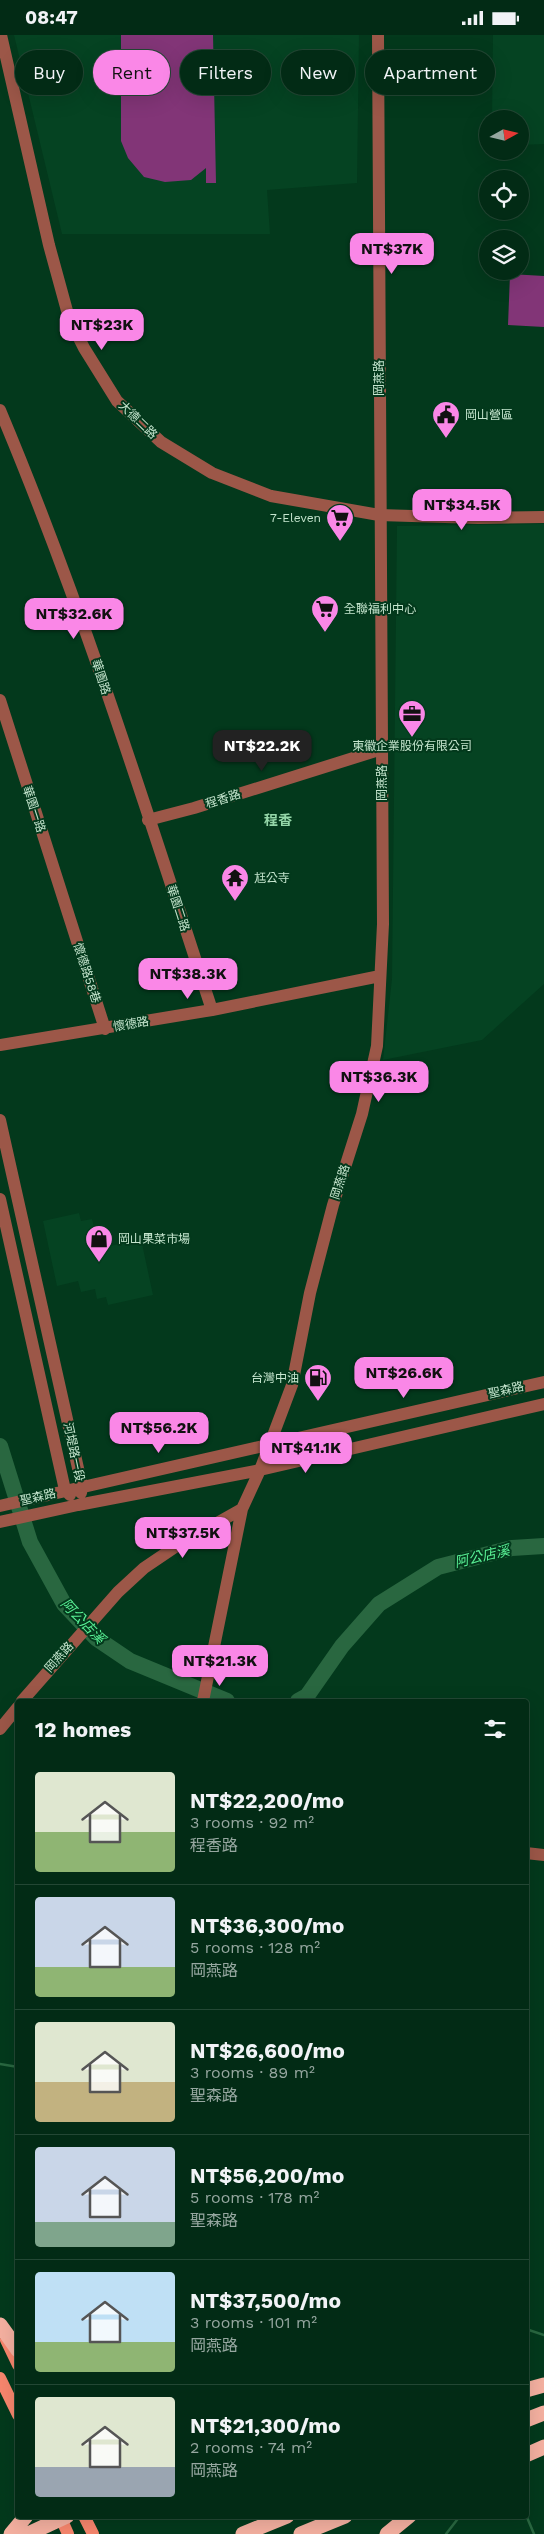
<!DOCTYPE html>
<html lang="en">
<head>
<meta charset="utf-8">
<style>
	body { margin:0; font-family:"Work Sans","Noto Sans TC",sans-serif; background:#103722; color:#f1f3f6; height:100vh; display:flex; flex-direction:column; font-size:19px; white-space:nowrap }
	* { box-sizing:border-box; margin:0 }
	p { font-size:16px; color:#96a7a0 }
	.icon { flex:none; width:28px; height:28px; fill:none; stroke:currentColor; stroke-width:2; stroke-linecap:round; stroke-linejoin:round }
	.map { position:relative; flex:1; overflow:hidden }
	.side { position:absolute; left:15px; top:1664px; width:514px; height:820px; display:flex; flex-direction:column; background:#022b15; border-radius:5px; box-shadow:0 5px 20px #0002,0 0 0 1px #234734 }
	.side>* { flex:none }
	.hud { position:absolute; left:15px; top:15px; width:515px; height:45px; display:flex; gap:10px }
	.needle { width:32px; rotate:82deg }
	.buttons { position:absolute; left:479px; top:75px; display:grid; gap:10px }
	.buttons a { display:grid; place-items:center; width:50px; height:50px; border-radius:50%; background:#022b15; box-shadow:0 5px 20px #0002,0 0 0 1px #234734; font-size:25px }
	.price { position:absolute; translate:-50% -42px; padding:0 11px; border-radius:10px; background:#fa87e7; color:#111; font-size:16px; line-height:32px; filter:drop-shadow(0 1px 2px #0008) }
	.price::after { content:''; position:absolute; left:50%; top:30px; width:15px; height:11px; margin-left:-8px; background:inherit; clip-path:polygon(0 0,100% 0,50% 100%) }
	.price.active { background:#222; color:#fff }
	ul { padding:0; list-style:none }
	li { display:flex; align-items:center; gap:15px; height:125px; padding:0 20px }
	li+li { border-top:1px solid #234734 }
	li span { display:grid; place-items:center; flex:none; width:140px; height:100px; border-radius:5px; color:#555 }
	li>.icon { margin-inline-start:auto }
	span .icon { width:60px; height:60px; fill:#fffc; stroke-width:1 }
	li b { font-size:21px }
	h2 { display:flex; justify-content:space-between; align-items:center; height:60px; padding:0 20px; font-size:21px }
	.chip { padding:0 18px; border-radius:22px; background:#022b15; box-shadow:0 5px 20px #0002,0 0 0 1px #234734; font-size:18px; line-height:45px }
	.chip.active { background:#fa87e7; color:#111 }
	.status { display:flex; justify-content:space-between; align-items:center; height:35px; padding:0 25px; background:#022b15; direction:ltr }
	.status svg { height:14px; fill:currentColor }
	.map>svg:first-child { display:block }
</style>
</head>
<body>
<div class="status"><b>08:47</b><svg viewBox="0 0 49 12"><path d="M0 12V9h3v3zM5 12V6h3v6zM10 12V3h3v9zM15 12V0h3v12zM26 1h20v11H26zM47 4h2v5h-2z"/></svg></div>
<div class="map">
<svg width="544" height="2499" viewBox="0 0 544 2499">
	<rect width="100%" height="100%" fill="#03391c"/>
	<!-- built -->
	<path fill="#054322" d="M 14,0 L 359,0 L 357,148 L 267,155 L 270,199 L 62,199 Z
		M 493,0 L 544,0 L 544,109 L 520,110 L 520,84 L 492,84 Z
		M 544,489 L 544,949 L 482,1005 L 383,1025 L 392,944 L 397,491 Z
		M 79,1178 L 81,1186 L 92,1184 L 94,1192 L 105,1190 L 110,1211 L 141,1204 L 153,1260 L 108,1270 L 106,1262 L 97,1264 L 95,1254 L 81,1257 L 78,1246 L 57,1251 L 43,1186 Z"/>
	<!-- green -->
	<path fill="#823577" d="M 121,0 L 213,0 L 216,148 L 206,148 L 206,133 L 191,145 L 165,147 L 144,142 L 128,123 L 121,106 Z
		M 510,239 L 544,241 L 544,292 L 508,290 Z"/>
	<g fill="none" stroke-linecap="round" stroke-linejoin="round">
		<!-- stream -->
		<path stroke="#296740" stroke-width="2.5" d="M 0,2029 L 18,2032
			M 526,2294 L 544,2300
			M 526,2480 L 534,2499
			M 446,2499 L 460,2481"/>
		<!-- river -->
		<path stroke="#296740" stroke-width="16" d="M 0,1411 L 30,1507 L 64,1569 L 96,1603 L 130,1626 L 227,1666
			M 298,1666 L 307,1661 L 342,1611 L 379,1569 L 438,1532 L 512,1513 L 544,1511"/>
		<!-- minor -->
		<path stroke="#9c5748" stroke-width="12" d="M 1,0 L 49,210 L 69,283 L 84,313 L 117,366 L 161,407 L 212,438 L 271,461 L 379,480 L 478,483 L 544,482
			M 0,375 C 82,570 146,773 212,975
			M 0,665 L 105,994
			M 148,785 L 194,773 L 382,714
			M 0,1010 L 212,975 L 380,941
			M 0,1085 L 82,1451 L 81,1458
			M 0,1164 L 65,1455 L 70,1460
			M 0,1471 L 544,1347
			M 0,1487 L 78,1470 L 260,1435 L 544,1369
			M 22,1666 L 118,1557 L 144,1533 L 178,1510 L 242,1474
			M 203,1666 L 242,1474 L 260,1435 L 292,1350 L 310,1258 L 333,1170 L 362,1079 L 377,1011 L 383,889 L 378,0
			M 0,1694 L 18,1672
			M 526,1818 L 544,1820"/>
		<!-- major -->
		<path stroke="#f7866d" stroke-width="12" d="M 6,2305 L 18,2330
			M 0,2343 L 18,2380
			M 60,2481 L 68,2499
			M 84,2481 L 93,2499"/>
		<!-- highway -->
		<path stroke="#f4b0a0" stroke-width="15" d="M 0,2290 L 18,2315
			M 526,2355 L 544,2350
			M 526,2385 L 544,2378
			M 526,2420 L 544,2412
			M 11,2499 L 26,2481
			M 28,2499 L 67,2481
			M 243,2499 L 287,2481
			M 301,2499 L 345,2481
			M 387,2499 L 409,2481"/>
	</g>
	<!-- icons -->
	<defs>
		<symbol id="civic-pin" viewBox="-11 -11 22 30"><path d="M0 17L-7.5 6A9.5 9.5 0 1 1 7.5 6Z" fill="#fa87e7" stroke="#03391c"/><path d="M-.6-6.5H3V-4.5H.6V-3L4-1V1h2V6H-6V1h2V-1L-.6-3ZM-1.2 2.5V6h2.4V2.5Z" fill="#111"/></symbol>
		<symbol id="supermarket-pin" viewBox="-11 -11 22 30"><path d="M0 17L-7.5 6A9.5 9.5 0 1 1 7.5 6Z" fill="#fa87e7" stroke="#03391c"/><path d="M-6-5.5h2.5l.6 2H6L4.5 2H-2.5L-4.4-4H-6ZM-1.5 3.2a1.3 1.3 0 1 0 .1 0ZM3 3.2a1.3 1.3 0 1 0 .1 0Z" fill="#111"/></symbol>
		<symbol id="office-pin" viewBox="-11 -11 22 30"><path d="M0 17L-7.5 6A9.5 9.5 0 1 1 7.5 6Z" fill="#fa87e7" stroke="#03391c"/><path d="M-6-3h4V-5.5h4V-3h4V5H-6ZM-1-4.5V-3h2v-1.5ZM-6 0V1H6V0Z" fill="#111"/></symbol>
		<symbol id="temple-pin" viewBox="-11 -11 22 30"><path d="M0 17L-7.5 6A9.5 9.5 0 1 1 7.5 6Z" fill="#fa87e7" stroke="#03391c"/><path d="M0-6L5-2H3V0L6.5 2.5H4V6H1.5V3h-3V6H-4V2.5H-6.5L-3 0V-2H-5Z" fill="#111"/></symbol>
		<symbol id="shop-pin" viewBox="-11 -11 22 30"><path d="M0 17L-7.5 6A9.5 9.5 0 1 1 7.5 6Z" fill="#fa87e7" stroke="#03391c"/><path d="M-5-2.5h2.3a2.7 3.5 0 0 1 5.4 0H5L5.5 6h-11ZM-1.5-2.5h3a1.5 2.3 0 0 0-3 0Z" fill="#111"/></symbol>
		<symbol id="fuel-pin" viewBox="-11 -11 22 30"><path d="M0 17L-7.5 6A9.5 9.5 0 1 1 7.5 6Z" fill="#fa87e7" stroke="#03391c"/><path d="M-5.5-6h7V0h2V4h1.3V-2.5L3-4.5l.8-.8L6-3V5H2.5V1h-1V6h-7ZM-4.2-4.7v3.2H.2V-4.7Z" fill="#111"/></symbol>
	</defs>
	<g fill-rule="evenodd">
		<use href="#civic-pin" x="430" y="364" width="32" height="43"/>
		<use href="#supermarket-pin" x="324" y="467" width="32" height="43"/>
		<use href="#supermarket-pin" x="309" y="558" width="32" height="43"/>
		<use href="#office-pin" x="396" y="663" width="32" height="43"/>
		<use href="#temple-pin" x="219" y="827" width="32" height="43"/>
		<use href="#shop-pin" x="83" y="1188" width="32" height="43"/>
		<use href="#fuel-pin" x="302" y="1327" width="32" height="43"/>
	</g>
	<g text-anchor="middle" stroke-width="4" stroke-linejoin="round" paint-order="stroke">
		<!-- street labels -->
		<g font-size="12" fill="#c5e5ce" stroke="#03391c">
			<text transform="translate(379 343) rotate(-90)" y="4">岡燕路</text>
			<text transform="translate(138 385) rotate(44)" y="4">大德二路</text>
			<text transform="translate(101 642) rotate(72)" y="4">華園路</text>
			<text transform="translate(382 748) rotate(-90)" y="4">岡燕路</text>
			<text transform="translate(223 764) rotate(-18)" y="4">程香路</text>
			<text transform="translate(34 774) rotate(72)" y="4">華園一路</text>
			<text transform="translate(178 873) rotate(72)" y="4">華園二路</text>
			<text transform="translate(87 938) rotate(72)" y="4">懷德路58巷</text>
			<text transform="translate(131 989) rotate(-10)" y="4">懷德路</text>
			<text transform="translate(340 1147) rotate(-72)" y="4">岡燕路</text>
			<text transform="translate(506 1355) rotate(-13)" y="4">聖森路</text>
			<text transform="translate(74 1417) rotate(78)" y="4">河堤路一段</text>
			<text transform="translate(38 1462) rotate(-13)" y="4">聖森路</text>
			<text transform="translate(59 1622) rotate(-48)" y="4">岡燕路</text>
		</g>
		<!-- poi labels -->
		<g font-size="12" fill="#c5e5ce" stroke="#03391c" text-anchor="start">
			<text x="465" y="384">岡山營區</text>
			<text x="321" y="487" text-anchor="end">7-Eleven</text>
			<text x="344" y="578">全聯福利中心</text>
			<text x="412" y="715" text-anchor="middle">東徽企業股份有限公司</text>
			<text x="254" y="847">尪公寺</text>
			<text x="118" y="1208">岡山果菜市場</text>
			<text x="299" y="1347" text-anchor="end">台灣中油</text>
		</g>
		<!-- neighbourhood labels -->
		<g font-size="14" font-weight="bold" fill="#95d7a9" stroke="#03391c">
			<text x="278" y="790">程香</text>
		</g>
		<!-- water labels -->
		<g font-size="14" font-style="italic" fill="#59f095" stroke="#03391c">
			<text transform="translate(482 1521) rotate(-13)" y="5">阿公店溪</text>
			<text transform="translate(83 1586) rotate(46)" y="5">阿公店溪</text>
		</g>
	</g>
</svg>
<div class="buttons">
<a><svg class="needle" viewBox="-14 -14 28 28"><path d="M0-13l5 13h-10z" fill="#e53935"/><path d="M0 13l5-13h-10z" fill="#96a7a0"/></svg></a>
<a><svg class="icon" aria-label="locate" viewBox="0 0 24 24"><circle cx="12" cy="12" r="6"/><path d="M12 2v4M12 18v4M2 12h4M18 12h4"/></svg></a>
<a><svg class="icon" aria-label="layers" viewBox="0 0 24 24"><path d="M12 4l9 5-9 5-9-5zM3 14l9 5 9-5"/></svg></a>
</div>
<b class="price" style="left:392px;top:240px">NT$37K</b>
<b class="price" style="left:102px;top:316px">NT$23K</b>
<b class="price" style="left:462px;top:496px">NT$34.5K</b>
<b class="price" style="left:74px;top:605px">NT$32.6K</b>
<b class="price active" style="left:262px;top:737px">NT$22.2K</b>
<b class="price" style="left:188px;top:965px">NT$38.3K</b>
<b class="price" style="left:379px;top:1068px">NT$36.3K</b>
<b class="price" style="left:404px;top:1364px">NT$26.6K</b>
<b class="price" style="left:159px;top:1419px">NT$56.2K</b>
<b class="price" style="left:306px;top:1439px">NT$41.1K</b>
<b class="price" style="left:183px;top:1524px">NT$37.5K</b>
<b class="price" style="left:220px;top:1652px">NT$21.3K</b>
<div class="hud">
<a class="chip">Buy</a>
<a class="chip active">Rent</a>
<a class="chip">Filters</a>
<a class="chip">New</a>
<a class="chip">Apartment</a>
</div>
<section class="side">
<h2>12 homes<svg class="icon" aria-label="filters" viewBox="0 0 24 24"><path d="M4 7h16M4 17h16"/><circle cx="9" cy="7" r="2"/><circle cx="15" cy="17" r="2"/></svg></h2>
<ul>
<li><span style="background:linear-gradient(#dfe7d0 60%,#8fb573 0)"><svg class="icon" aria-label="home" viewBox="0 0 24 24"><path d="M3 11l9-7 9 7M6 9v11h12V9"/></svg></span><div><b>NT$22,200/mo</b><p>3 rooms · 92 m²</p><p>程香路</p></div></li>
<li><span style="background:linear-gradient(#c9d6e8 70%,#8fb573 0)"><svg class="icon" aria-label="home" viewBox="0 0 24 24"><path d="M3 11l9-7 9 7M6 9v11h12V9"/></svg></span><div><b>NT$36,300/mo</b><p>5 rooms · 128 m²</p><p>岡燕路</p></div></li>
<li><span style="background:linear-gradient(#dfe7d0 60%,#c2b280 0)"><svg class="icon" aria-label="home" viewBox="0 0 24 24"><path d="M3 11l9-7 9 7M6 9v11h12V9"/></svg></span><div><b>NT$26,600/mo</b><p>3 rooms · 89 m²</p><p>聖森路</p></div></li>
<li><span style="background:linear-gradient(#c9d6e8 75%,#7fa58c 0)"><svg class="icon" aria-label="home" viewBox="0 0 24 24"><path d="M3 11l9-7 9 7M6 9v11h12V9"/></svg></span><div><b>NT$56,200/mo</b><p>5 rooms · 178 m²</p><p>聖森路</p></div></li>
<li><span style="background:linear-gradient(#bfe0f5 70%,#8fb573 0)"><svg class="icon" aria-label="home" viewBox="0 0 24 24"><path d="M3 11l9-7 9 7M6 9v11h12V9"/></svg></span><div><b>NT$37,500/mo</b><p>3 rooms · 101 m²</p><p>岡燕路</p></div></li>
<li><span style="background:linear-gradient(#dfe7d0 70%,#9aa5b1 0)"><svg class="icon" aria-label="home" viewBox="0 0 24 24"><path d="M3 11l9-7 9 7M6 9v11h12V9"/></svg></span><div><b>NT$21,300/mo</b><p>2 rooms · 74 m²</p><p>岡燕路</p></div></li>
</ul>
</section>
</div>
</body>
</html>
